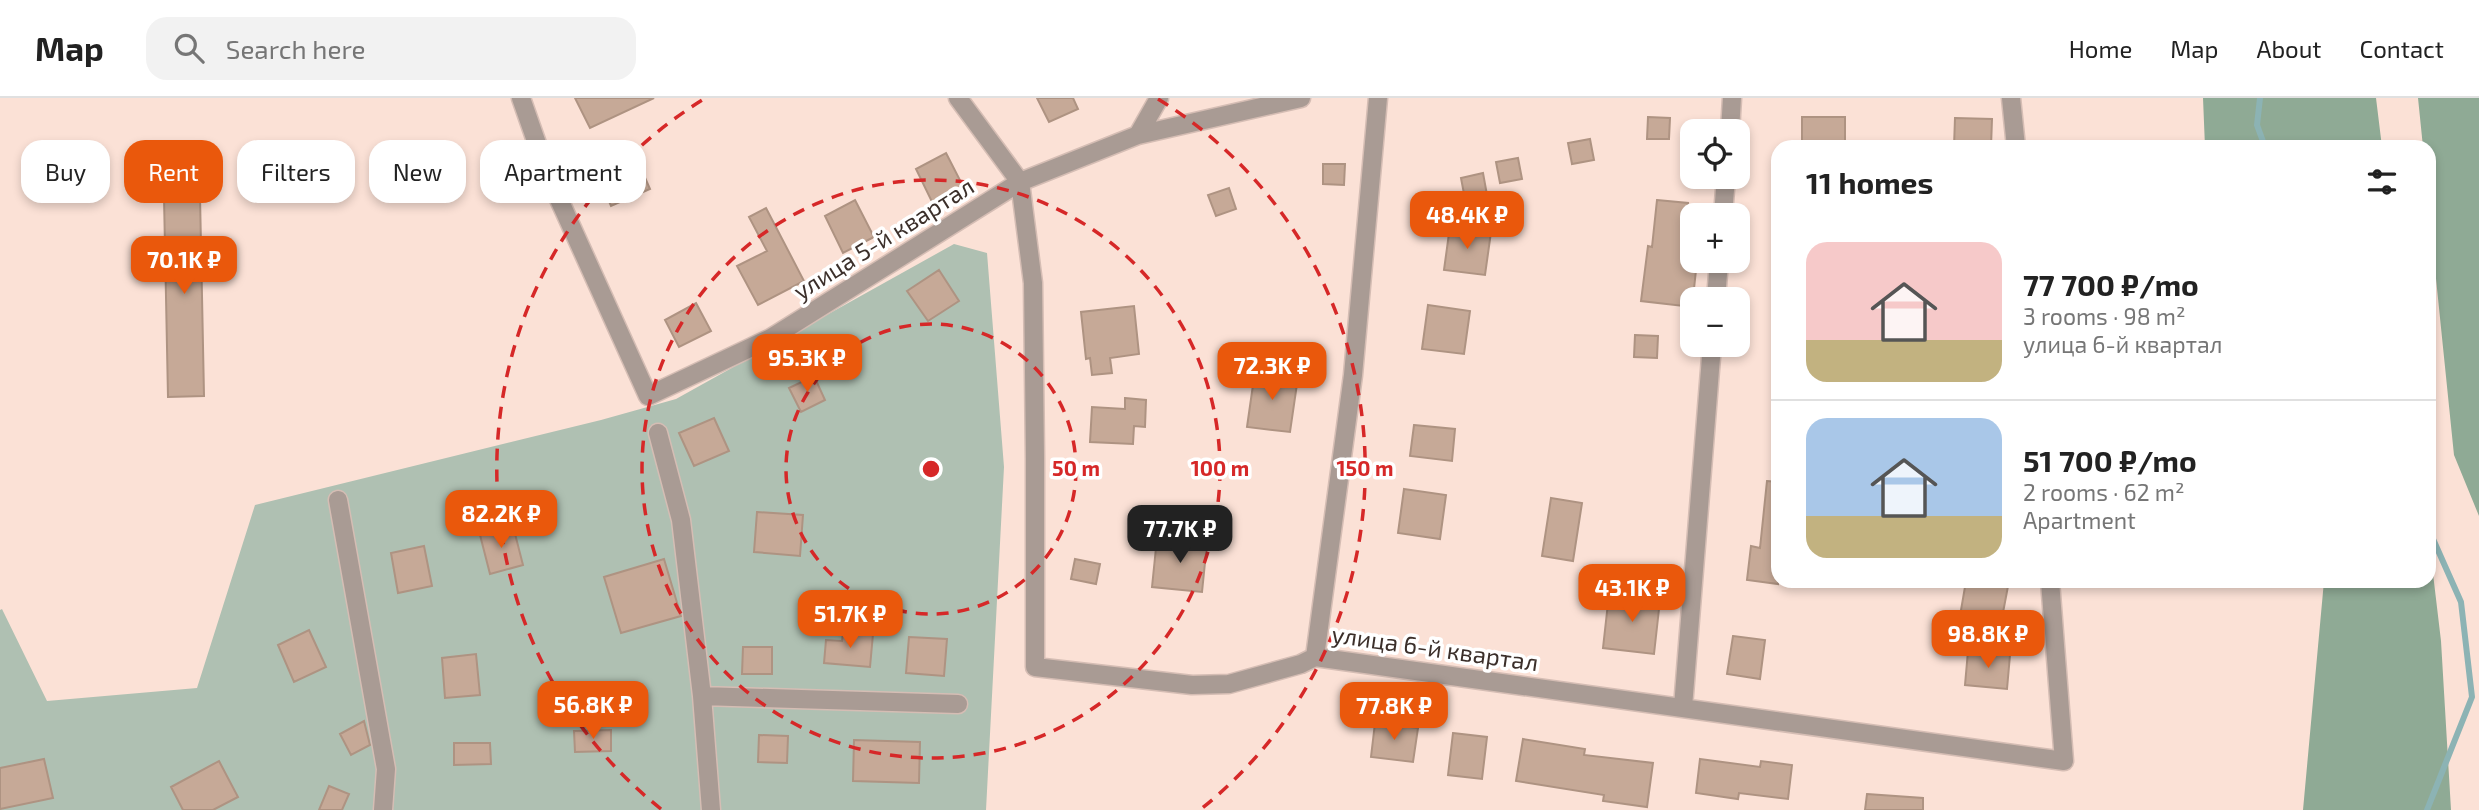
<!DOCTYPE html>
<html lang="en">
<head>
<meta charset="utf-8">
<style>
	body { margin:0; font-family:"Exo 2",sans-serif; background:#f2f2f2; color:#222; height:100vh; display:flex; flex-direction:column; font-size:26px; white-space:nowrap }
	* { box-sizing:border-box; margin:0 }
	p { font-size:23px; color:#767676 }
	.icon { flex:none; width:38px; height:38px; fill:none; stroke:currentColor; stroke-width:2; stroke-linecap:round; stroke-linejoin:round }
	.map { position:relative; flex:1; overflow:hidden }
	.sheet { position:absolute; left:1771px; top:42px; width:665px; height:448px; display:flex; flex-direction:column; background:#fff; border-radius:21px; box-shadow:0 4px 10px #0003 }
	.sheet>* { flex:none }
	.top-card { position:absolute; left:21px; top:42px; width:665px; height:63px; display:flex; gap:14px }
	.fabs { position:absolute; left:1680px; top:21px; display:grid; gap:14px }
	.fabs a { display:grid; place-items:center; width:70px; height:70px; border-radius:14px; background:#fff; box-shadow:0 4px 10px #0003; font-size:35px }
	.price { position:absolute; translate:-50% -60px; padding:0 16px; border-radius:14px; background:#ea580c; color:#fff; font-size:23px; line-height:46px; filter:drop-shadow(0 2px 4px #0008) }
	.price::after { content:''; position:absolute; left:50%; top:42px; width:21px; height:16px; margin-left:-10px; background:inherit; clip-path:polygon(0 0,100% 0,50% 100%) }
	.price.current { background:#222; color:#fff }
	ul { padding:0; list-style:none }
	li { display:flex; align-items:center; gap:21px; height:175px; padding:0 35px }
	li+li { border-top:2px solid #e0e0e0 }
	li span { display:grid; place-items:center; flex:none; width:196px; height:140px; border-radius:21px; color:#555 }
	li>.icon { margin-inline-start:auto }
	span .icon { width:84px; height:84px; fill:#fffc; stroke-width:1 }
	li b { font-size:30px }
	h2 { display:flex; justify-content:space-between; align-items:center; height:84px; padding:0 35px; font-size:30px }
	.pill { padding:0 24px; border-radius:21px; background:#fff; box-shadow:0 4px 10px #0003; font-size:24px; line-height:63px }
	.pill.current { background:#ea580c; color:#fff }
	header { display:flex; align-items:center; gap:42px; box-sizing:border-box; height:98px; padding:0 35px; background:#fff; border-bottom:2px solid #e0e0e0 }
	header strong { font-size:33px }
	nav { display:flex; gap:38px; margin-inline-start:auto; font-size:24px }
	.search { width:490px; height:63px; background:#f2f2f2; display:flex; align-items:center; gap:18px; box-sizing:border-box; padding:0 24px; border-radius:21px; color:#767676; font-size:26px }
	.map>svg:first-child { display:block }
</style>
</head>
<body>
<header>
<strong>Map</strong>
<div class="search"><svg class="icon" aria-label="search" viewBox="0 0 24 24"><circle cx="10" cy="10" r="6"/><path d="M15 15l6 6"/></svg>Search here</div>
<nav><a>Home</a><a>Map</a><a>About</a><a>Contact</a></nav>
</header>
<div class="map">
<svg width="2479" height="712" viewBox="0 0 2479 712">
	<rect width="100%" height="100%" fill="#fbe1d6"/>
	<!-- green -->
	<path fill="#afc0b2" d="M 954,146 L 987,155 L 1004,369 L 986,712 L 0,712 L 0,512 L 2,511 L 47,603 L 197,590 L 255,407 L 601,322 L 676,301 Z"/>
	<!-- forest -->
	<path fill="#8faa95" d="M 2203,0 L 2376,0 L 2382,49 L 2205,49 Z
		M 2418,0 L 2479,0 L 2479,418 L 2454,357 L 2429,112 L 2429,49 L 2423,49 Z
		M 2429,442 L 2441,543 L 2451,712 L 2303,712 L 2324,483 L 2429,483 Z"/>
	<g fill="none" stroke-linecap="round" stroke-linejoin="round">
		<!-- stream -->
		<path stroke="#8cb3b4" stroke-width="6" d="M 2260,0 L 2257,27 L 2265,49
			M 2427,712 L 2472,599 L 2461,504 L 2429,432"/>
	</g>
	<!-- building -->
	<path fill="#c6a997" stroke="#ae9382" stroke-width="2" d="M 575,0 L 654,0 L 590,30 Z
		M 1037,0 L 1073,0 L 1078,11 L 1049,24 Z
		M 1648,19 L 1670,20 L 1669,41 L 1647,41 Z
		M 1802,19 L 1845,19 L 1845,45 L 1802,46 Z
		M 1955,20 L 1992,21 L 1991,49 L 1954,49 Z
		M 1590,41 L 1594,62 L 1572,66 L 1568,45 Z
		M 946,55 L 965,92 L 934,108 L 916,71 Z
		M 635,57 L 650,91 L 611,108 L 596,73 Z
		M 1518,60 L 1522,81 L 1500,85 L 1496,64 Z
		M 1323,66 L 1345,66 L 1344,87 L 1323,86 Z
		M 1483,75 L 1487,97 L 1465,101 L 1461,80 Z
		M 1229,90 L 1236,111 L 1216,118 L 1208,97 Z
		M 200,98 L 204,298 L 168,299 L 164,99 Z
		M 855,102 L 874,139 L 843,155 L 825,118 Z
		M 1657,102 L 1688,105 L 1682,152 L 1692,153 L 1692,163 L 1697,163 L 1692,209 L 1641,203 L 1648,148 L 1652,149 Z
		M 766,110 L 804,183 L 758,207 L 737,168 L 767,153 L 749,119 Z
		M 1450,128 L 1491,134 L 1485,177 L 1444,172 Z
		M 939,172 L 959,203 L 928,223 L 907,193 Z
		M 696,205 L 711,233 L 679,249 L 665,222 Z
		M 1428,207 L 1470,213 L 1464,256 L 1422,251 Z
		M 1134,208 L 1139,256 L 1110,260 L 1112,275 L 1092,277 L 1090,260 L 1086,261 L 1081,214 Z
		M 1635,237 L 1658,238 L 1657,260 L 1634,259 Z
		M 1255,273 L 1298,279 L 1290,334 L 1247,329 Z
		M 814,278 L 825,302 L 801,314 L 789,290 Z
		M 1125,300 L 1146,302 L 1145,329 L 1134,328 L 1133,346 L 1090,344 L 1092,309 L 1125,311 Z
		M 714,320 L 729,353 L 694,368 L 679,335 Z
		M 1414,327 L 1455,331 L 1452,363 L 1410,358 Z
		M 1767,383 L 1778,384 L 1778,486 L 1747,482 L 1751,448 L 1760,450 Z
		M 1404,391 L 1446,397 L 1440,441 L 1398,435 Z
		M 1551,400 L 1582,405 L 1573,463 L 1542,458 Z
		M 757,414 L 803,417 L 800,458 L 754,454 Z
		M 513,428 L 523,467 L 490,476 L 480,437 Z
		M 1157,440 L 1207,445 L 1202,494 L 1152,489 Z
		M 424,448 L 432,488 L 398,495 L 391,455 Z
		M 664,461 L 681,518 L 621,535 L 604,479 Z
		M 1075,461 L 1100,466 L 1096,486 L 1071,481 Z
		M 1966,483 L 2009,483 L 2001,525 L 1960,518 Z
		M 1609,496 L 1660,502 L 1654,556 L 1603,550 Z
		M 309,532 L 326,569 L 294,584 L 278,547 Z
		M 843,534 L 873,536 L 870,569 L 824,565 L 826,542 L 842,543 Z
		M 1733,538 L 1765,542 L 1760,581 L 1727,576 Z
		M 909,539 L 947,541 L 944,578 L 906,575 Z
		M 743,549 L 772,549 L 772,576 L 742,576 Z
		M 1968,553 L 2010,557 L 2007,591 L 1965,587 Z
		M 476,556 L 480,597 L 445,600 L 442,560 Z
		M 364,623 L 370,647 L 351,657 L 340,636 Z
		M 1375,625 L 1418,630 L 1413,664 L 1371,659 Z
		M 611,632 L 611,653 L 575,654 L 574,633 Z
		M 1453,635 L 1487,639 L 1482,681 L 1448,677 Z
		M 759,637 L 788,638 L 787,665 L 758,664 Z
		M 1523,641 L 1585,651 L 1584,657 L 1653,665 L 1647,709 L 1603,703 L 1604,697 L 1516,683 Z
		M 854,642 L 920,644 L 919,685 L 853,683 Z
		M 454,645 L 490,645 L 491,666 L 454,667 Z
		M 44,661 L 53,700 L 0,711 L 0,670 Z
		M 1700,661 L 1760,669 L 1761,663 L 1792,667 L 1788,701 L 1739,695 L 1738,701 L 1696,695 Z
		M 219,663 L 238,699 L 213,712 L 183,712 L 171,689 Z
		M 329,688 L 349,696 L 342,712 L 319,712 Z
		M 1867,696 L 1923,700 L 1923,712 L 1865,712 Z"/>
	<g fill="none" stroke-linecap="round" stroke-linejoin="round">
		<defs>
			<path id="street" d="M 521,0 L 548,77 L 648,298 L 771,240 L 1020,84 L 1138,37 L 1159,0
				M 958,0 L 1020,84 L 1033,185 L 1035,360 L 1035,569 L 1192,587 L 1229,586 L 1301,566 L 1315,559
				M 2011,0 L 2016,49
				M 1730,33 L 1732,0
				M 1138,37 L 1301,0
				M 1723,117 L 1726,79
				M 1716,201 L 1719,163
				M 658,335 L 681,422 L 702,598 L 711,712
				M 338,402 L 386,671 L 383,712
				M 1315,559 L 2064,663 L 2050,483
				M 1315,559 L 1353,277 L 1378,0
				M 702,598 L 958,606
				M 1683,609 L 1712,247"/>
		</defs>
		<!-- street casing -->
		<use href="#street" stroke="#d5bdb4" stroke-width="21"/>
		<!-- street -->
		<use href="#street" stroke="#a99b94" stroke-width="18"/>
	</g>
	<!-- distance rings -->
	<g fill="none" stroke="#d62828" stroke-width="3.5" stroke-dasharray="12 9">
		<circle cx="931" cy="371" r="145"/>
		<circle cx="931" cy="371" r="289"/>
		<path d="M661 711A434 434 0 0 1 704 1M1158 1A434 434 0 0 1 1201 711"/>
	</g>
	<g text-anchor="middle" stroke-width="7" stroke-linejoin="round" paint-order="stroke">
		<!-- street labels -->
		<g font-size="24" fill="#3b2f2a" stroke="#fff">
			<text transform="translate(884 141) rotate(-32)" y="8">улица 5-й квартал</text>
			<text transform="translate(1435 551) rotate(8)" y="8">улица 6-й квартал</text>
		</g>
	</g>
	<circle cx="931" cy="371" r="10" fill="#d62828" stroke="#fff" stroke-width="3.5"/>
	<g font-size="21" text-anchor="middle" font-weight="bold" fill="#d62828" stroke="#fff" stroke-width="7" stroke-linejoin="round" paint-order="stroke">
		<text x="1076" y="378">50 m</text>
		<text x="1220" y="378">100 m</text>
		<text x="1365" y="378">150 m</text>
	</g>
</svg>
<div class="fabs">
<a><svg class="icon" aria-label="locate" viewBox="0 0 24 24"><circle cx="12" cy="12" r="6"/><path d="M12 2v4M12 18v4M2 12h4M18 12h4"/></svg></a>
<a>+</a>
<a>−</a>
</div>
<b class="price" style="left:1467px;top:153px">48.4K ₽</b>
<b class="price" style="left:184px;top:198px">70.1K ₽</b>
<b class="price" style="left:807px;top:296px">95.3K ₽</b>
<b class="price" style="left:1272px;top:304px">72.3K ₽</b>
<b class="price" style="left:501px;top:452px">82.2K ₽</b>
<b class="price current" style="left:1180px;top:467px">77.7K ₽</b>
<b class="price" style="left:1632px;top:526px">43.1K ₽</b>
<b class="price" style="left:850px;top:552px">51.7K ₽</b>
<b class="price" style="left:1988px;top:572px">98.8K ₽</b>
<b class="price" style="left:593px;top:643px">56.8K ₽</b>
<b class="price" style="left:1394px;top:644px">77.8K ₽</b>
<div class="top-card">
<a class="pill">Buy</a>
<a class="pill current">Rent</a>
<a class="pill">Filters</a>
<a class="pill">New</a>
<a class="pill">Apartment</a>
</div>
<section class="sheet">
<h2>11 homes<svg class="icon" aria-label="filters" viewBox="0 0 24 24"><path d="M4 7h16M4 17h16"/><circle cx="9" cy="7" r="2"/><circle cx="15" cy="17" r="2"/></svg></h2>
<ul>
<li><span style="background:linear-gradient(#f6c9c9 70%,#c2b280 0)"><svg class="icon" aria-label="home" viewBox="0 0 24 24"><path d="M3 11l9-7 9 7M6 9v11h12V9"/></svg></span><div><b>77 700 ₽/mo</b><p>3 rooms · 98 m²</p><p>улица 6-й квартал</p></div></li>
<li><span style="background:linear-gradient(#a9c7e8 70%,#c2b280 0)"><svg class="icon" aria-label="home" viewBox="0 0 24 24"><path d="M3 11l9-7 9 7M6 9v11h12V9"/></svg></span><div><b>51 700 ₽/mo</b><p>2 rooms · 62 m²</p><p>Apartment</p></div></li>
</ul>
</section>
</div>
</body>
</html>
